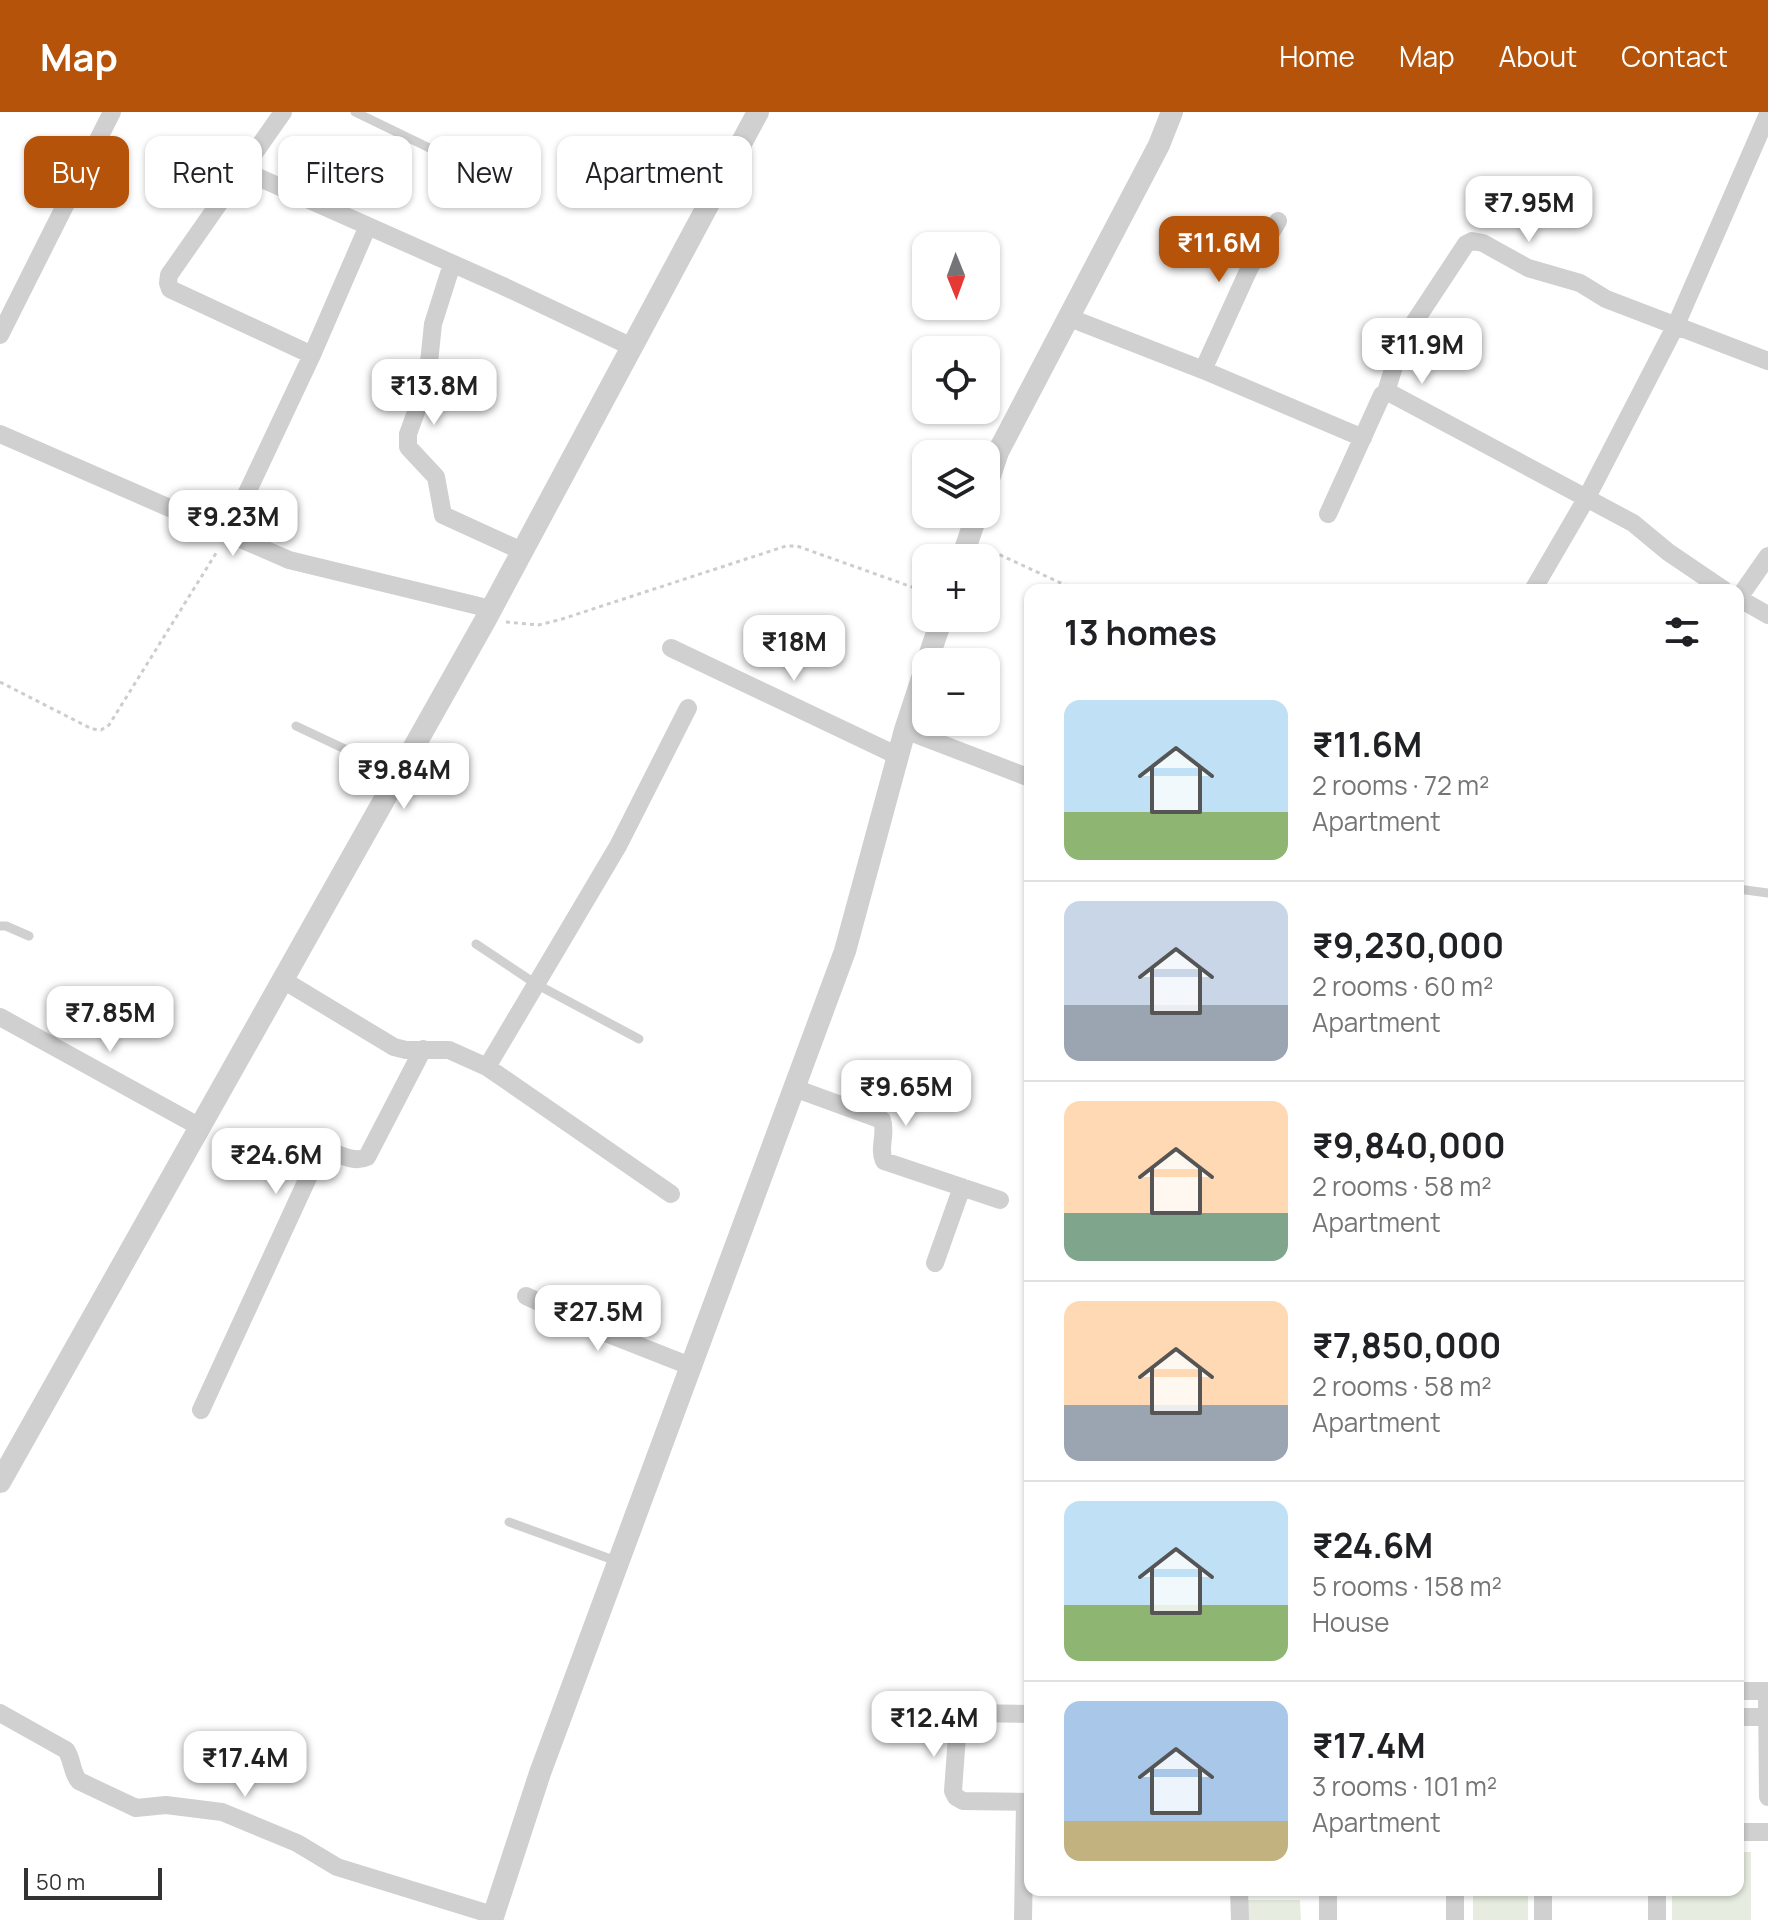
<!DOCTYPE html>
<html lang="en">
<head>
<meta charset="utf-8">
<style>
	body { margin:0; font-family:Manrope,sans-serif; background:#f2f2f2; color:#202124; height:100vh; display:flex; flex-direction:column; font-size:30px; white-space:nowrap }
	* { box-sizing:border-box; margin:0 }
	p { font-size:26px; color:#757577 }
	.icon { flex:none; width:44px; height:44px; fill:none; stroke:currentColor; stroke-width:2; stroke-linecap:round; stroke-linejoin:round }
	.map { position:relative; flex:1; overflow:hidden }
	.drawer { position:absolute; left:1024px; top:472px; width:720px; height:1312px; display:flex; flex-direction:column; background:#fff; border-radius:16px; box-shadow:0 2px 6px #0004 }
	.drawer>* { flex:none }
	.guide { position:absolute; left:24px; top:24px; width:760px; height:72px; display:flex; gap:16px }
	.needle { width:52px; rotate:179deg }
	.buttons { position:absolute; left:912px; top:120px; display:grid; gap:16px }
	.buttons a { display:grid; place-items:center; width:88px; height:88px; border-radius:16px; background:#fff; box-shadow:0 2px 6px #0004; font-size:40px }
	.scale { position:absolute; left:24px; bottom:20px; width:138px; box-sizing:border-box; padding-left:8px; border:4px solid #333; border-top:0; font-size:22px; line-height:28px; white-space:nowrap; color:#333; -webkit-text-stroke:6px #fff; paint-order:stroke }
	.price { position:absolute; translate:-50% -68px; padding:0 18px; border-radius:16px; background:#fff; color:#222; font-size:26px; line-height:52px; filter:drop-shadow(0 2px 4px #0008) }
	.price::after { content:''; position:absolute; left:50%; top:48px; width:24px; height:18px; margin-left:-12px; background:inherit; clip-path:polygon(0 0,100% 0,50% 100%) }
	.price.on { background:#b45309; color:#fff }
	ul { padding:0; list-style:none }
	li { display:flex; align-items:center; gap:24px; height:200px; padding:0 40px }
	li+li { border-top:2px solid #e0e0e0 }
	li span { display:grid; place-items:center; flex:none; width:224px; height:160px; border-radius:16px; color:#555 }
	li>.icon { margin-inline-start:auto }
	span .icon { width:96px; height:96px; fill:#fffc; stroke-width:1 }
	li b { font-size:34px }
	h2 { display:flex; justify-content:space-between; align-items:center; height:96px; padding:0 40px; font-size:34px }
	.chip { padding:0 28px; border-radius:16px; background:#fff; box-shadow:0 2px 6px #0004; font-size:28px; line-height:72px }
	.chip.on { background:#b45309; color:#fff }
	header { display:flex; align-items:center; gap:48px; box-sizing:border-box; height:112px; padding:0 40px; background:#b45309; color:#fff }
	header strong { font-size:38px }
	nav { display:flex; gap:44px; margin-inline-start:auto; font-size:28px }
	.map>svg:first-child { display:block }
</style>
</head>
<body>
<header>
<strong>Map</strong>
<nav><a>Home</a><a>Map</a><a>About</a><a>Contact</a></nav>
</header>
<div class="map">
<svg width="1768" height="1808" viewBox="0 0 1768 1808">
	<rect width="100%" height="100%" fill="#fff"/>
	<!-- green -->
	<path fill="#e6ecdf" d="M 1738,1740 L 1751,1740 L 1751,1808 L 1672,1808 L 1672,1778 L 1738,1778 Z
		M 1473,1778 L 1528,1778 L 1528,1808 L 1473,1808 Z
		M 1247,1788 L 1300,1788 L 1301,1808 L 1248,1808 Z"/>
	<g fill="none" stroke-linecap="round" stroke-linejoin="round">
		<!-- path -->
		<path stroke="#cdcdcd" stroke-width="3" stroke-dasharray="4 4" stroke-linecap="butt" d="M 985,436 L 1076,478
			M 506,510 L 538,513 L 559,508 L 786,434 L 797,434 L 926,480
			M 0,570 L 92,617 L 101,618 L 109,613 L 218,438"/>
		<!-- service -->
		<path stroke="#d0d0d0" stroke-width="9" d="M 355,0 L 448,45
			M 296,614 L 398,662
			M 1738,777 L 1768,781
			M 0,814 L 6,814 L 29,824
			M 476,832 L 536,872 L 639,927
			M 509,1410 L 619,1450"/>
		<!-- minor -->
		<path stroke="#d0d0d0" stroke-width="18" d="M 283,0 L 169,163 L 168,171 L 170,177 L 312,243
			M 242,58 L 503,174 L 632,235
			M 452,152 L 433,212 L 427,270 L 408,322 L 408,335 L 436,365 L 443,403 L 522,439
			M 1070,206 L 1203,258 L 1363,326
			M 0,223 L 112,0
			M 1203,258 L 1250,155 L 1278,109
			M 1386,280 L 1402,229 L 1466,132 L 1472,129 L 1483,131 L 1528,156 L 1580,171 L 1606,187 L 1768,249
			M 0,322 L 289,448 L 491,497
			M 1328,402 L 1382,283 L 1390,281 L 1633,411 L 1668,440 L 1724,478
			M 228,421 L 312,243 L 367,116
			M 1533,478 L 1586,387 L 1676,213 L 1768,2
			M 1738,486 L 1768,503
			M 1738,487 L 1768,444
			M 671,536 L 898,644
			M 905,618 L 1030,666
			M 283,868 L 394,935 L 406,938 L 449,938 L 487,955 L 671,1082
			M 0,905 L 200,1015
			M 487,955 L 618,734 L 688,596
			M 794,976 L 882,1008 C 887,1022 878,1035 884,1049 L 1000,1088
			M 935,1151 L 962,1075
			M 526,1184 L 606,1221 L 690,1254
			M 201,1298 L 318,1044 L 329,1039 C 341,1043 355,1051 367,1045 L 423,937
			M 1738,1579 L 1768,1579
			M 1767,1579 L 1768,1685
			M 0,1601 L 66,1638 C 73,1648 71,1660 79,1669 L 136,1696 L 166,1693 L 222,1700 L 297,1731 L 337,1755 L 493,1803
			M 1030,1602 L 967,1601 L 958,1610 L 953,1679 L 956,1685 L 963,1689 L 1030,1690
			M 1738,1605 L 1768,1605
			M 1738,1720 L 1768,1720
			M 1239,1778 L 1240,1808
			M 1328,1778 L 1328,1808
			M 1455,1778 L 1455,1808
			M 1543,1778 L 1543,1808
			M 1657,1778 L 1657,1808
			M 1023,1808 L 1025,1690"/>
		<!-- tertiary -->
		<path stroke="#d0d0d0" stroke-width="22" d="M 986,376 L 998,340 L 1159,33 L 1172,0
			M 962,446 L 977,402
			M 927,550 L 942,506
			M 0,1370 L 486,507 L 758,0
			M 492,1808 L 540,1661 L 845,839 L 905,618 L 926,554"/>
	</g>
</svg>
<div class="buttons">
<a><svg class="needle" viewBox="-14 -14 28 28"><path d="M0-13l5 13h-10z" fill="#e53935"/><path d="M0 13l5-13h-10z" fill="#757577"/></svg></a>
<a><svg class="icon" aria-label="locate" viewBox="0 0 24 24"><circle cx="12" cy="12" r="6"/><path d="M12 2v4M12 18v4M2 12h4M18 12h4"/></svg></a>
<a><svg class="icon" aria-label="layers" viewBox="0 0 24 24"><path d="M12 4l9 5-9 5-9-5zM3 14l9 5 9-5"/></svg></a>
<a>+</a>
<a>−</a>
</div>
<div class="scale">50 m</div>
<b class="price" style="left:1529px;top:132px">₹7.95M</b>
<b class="price on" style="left:1219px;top:172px">₹11.6M</b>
<b class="price" style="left:1422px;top:274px">₹11.9M</b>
<b class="price" style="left:434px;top:315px">₹13.8M</b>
<b class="price" style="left:233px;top:446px">₹9.23M</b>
<b class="price" style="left:794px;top:571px">₹18M</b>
<b class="price" style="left:404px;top:699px">₹9.84M</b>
<b class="price" style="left:110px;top:942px">₹7.85M</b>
<b class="price" style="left:906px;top:1016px">₹9.65M</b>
<b class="price" style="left:276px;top:1084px">₹24.6M</b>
<b class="price" style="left:598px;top:1241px">₹27.5M</b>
<b class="price" style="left:934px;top:1647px">₹12.4M</b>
<b class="price" style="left:245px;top:1687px">₹17.4M</b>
<div class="guide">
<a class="chip on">Buy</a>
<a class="chip">Rent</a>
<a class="chip">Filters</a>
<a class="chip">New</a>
<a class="chip">Apartment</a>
</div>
<section class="drawer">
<h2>13 homes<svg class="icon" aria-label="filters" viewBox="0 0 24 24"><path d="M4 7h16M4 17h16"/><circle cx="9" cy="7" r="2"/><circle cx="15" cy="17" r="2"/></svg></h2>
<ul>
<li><span style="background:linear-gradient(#bfe0f5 70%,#8fb573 0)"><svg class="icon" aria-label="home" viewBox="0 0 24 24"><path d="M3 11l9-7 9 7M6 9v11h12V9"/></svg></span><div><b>₹11.6M</b><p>2 rooms · 72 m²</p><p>Apartment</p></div></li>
<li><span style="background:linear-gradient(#c9d6e8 65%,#9aa5b1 0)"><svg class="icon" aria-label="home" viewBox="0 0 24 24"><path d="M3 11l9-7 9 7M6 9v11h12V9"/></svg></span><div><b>₹9,230,000</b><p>2 rooms · 60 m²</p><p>Apartment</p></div></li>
<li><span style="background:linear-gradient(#ffd9b3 70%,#7fa58c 0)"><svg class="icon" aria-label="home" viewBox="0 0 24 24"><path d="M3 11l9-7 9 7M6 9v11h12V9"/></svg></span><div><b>₹9,840,000</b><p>2 rooms · 58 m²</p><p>Apartment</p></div></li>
<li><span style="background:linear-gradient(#ffd9b3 65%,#9aa5b1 0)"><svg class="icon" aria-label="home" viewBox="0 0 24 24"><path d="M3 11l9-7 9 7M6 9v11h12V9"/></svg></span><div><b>₹7,850,000</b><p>2 rooms · 58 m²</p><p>Apartment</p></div></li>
<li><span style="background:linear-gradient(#bfe0f5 65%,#8fb573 0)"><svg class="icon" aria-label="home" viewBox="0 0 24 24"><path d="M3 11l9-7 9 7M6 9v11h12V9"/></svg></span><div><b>₹24.6M</b><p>5 rooms · 158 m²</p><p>House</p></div></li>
<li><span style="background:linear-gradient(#a9c7e8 75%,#c2b280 0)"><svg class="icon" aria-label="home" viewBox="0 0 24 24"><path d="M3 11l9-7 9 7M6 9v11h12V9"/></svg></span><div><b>₹17.4M</b><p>3 rooms · 101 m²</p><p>Apartment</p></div></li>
</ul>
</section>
</div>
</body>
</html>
